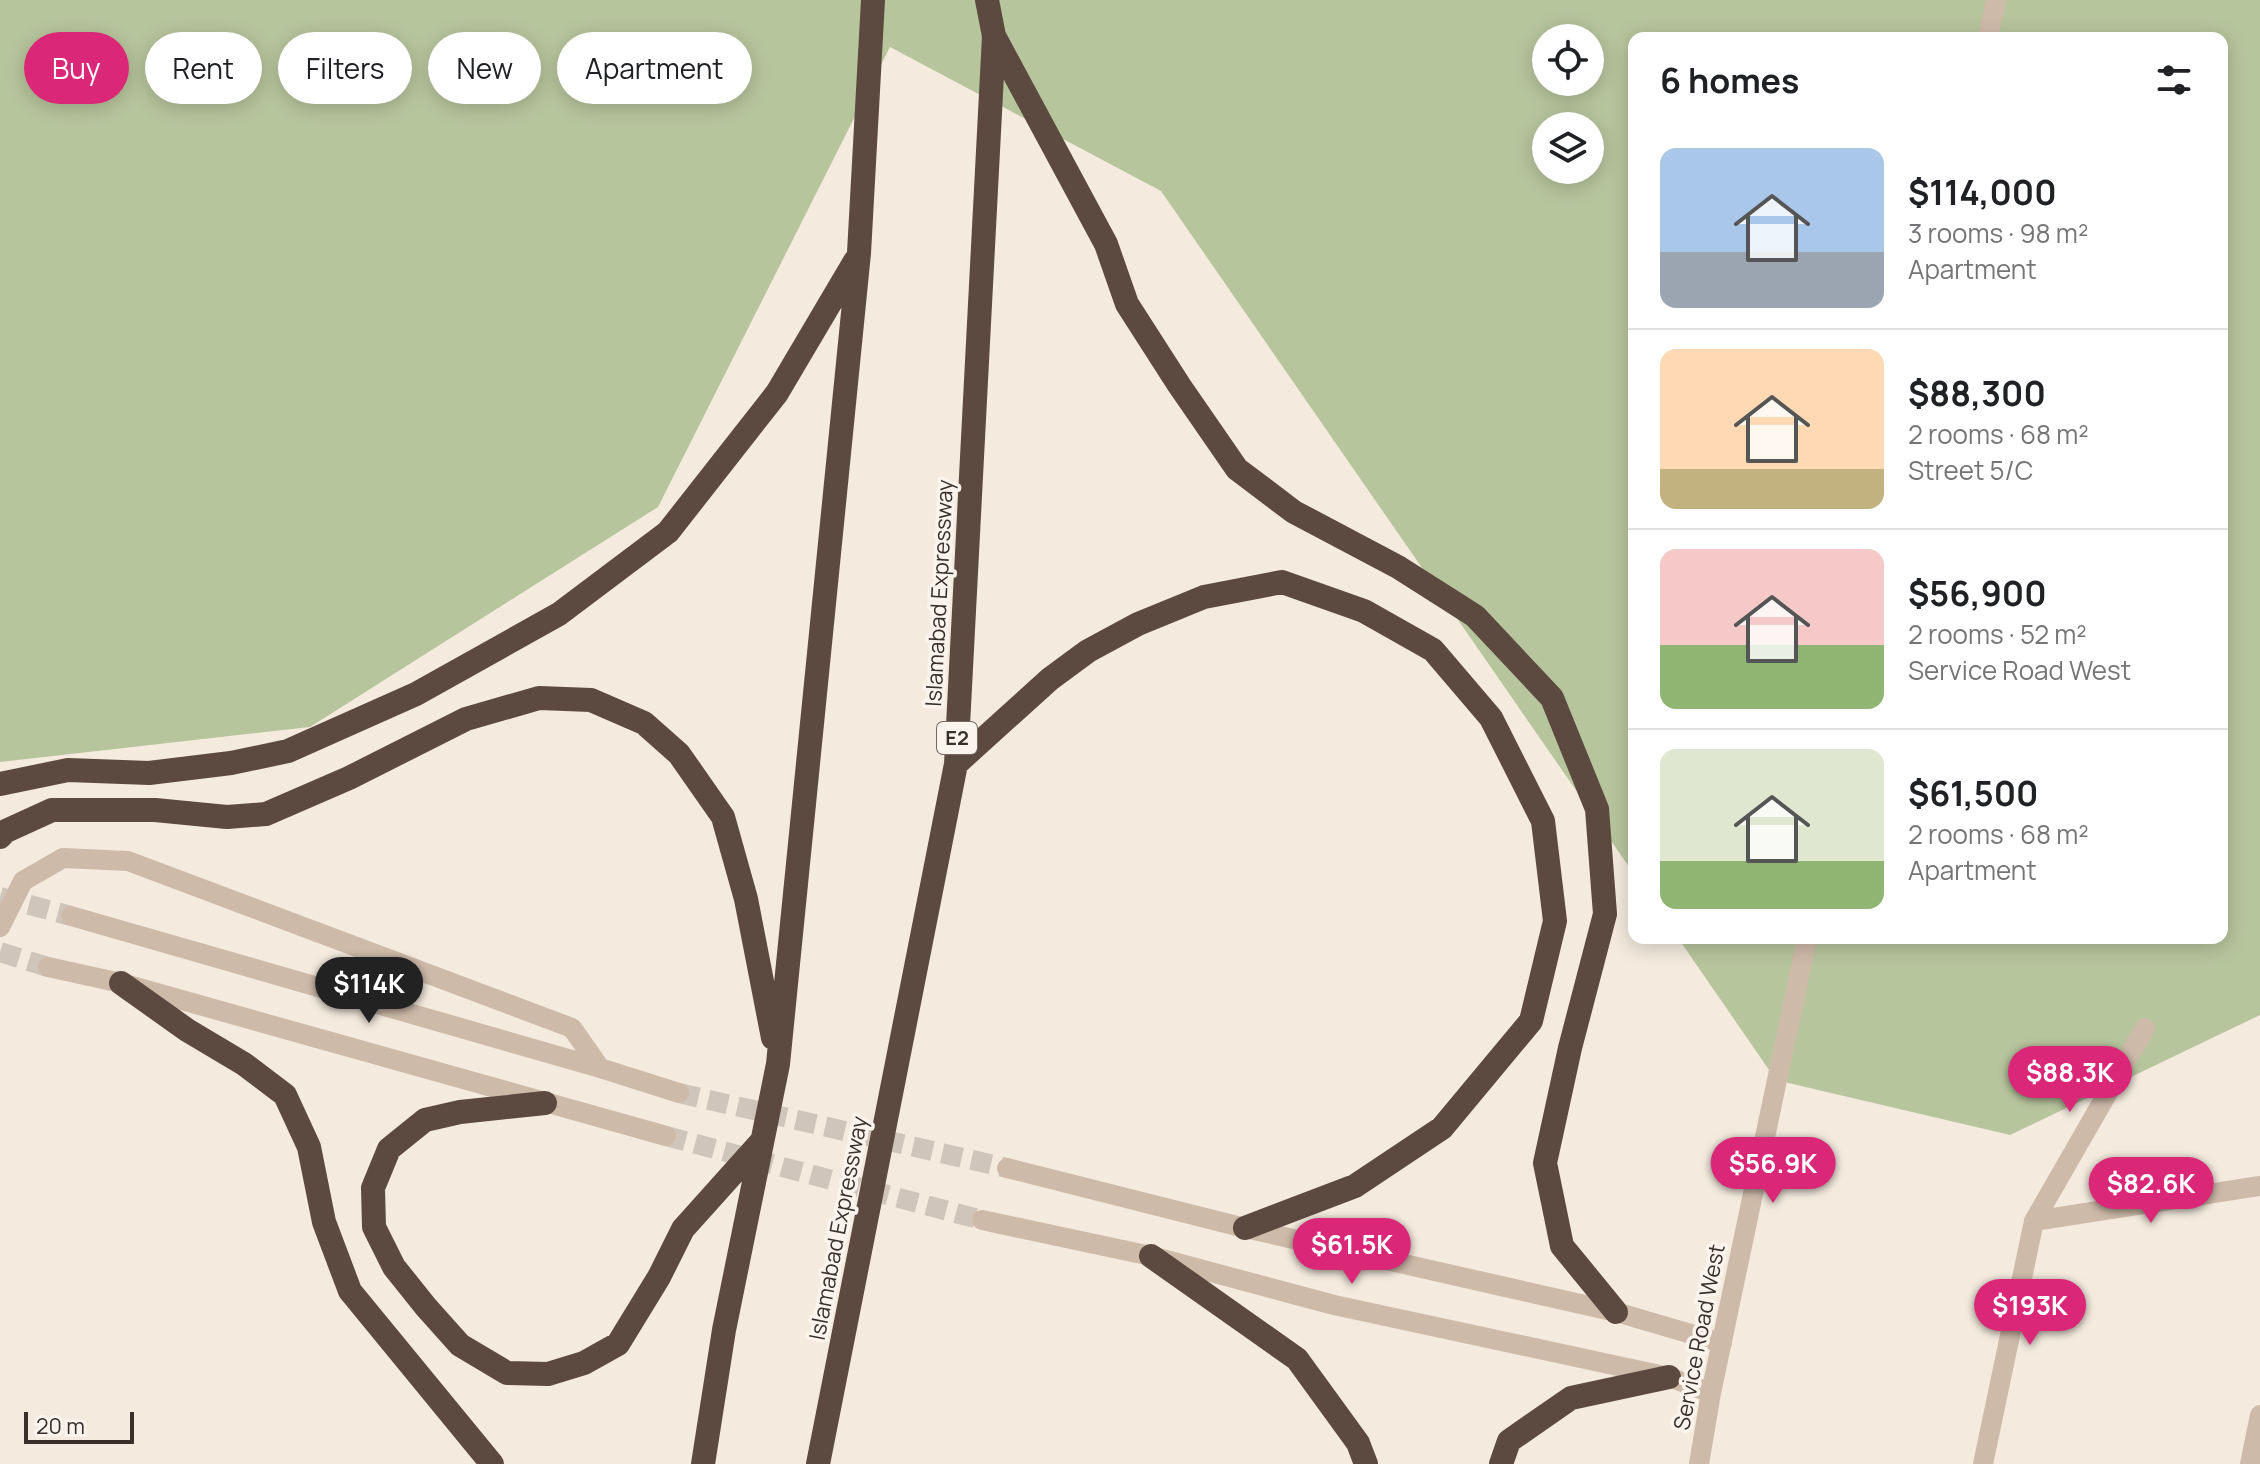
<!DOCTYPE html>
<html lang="en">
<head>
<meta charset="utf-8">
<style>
	body { margin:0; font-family:Manrope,sans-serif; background:#f2f2f2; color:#202124; height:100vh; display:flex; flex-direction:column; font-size:30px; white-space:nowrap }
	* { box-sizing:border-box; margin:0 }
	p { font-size:26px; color:#757577 }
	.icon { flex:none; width:44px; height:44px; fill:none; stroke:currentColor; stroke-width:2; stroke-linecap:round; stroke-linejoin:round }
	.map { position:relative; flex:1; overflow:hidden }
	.side { position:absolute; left:1628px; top:32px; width:600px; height:912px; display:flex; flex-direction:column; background:#fff; border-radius:16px; box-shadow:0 4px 20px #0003 }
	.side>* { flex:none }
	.hud { position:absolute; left:24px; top:32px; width:760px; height:72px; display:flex; gap:16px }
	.tools { position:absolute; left:1532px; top:24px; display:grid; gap:16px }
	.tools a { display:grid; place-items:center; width:72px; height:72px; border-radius:50%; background:#fff; box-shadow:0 4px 20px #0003; font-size:40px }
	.scale { position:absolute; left:24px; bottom:20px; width:110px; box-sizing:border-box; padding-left:8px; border:4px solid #3a2f29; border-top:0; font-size:22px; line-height:28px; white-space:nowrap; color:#3a2f29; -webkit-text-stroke:6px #fbf4ec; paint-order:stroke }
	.price { position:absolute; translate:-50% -68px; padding:0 18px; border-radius:28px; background:#db2777; color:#fff; font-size:26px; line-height:52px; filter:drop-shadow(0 2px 4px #0008) }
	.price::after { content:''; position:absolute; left:50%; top:48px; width:24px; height:18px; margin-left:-12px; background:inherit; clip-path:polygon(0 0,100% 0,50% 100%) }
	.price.on { background:#222; color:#fff }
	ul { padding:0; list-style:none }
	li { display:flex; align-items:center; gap:24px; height:200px; padding:0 32px }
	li+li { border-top:2px solid #e0e0e0 }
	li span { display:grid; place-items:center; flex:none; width:224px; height:160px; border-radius:16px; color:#555 }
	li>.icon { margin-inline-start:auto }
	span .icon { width:96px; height:96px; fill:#fffc; stroke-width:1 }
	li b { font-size:34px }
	h2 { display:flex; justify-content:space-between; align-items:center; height:96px; padding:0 32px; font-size:34px }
	.chip { padding:0 28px; border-radius:36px; background:#fff; box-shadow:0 4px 20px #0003; font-size:28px; line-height:72px }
	.chip.on { background:#db2777; color:#fff }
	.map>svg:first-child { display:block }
</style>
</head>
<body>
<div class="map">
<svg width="2260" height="1464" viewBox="0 0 2260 1464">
	<rect width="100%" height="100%" fill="#f4eade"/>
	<!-- green -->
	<path fill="#b7c59d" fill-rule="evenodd" d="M 0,0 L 2260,0 L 2260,1015 L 2010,1135 L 1776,1080 L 1678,938 L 2222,938 L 2222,38 L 1634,38 L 1634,874 L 1161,191 L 890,47 L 658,507 L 310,727 L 0,762 ZM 1546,38 L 1590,38 L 1590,82 L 1546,82 ZM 1546,126 L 1590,126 L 1590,170 L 1546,170 Z"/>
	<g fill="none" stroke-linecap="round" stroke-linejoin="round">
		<!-- minor-tunnel -->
		<path stroke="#cfc5ba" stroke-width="20" stroke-dasharray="20 10" stroke-linecap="butt" d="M 0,897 L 71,916
			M 0,952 L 48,967
			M 679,1093 L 1007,1168
			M 666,1136 L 982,1220"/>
		<!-- minor -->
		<path stroke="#cebaa9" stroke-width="20" d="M 1988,38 L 1996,0
			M 71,916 L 600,1068 L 679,1093
			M 0,927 L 23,881 L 63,858 L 128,861 L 572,1028 L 600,1068
			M 48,967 L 121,983 L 666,1136
			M 1007,1168 L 1245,1228 L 1616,1312 L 1722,1343
			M 982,1220 L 1151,1256 L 1334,1305 L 1669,1377 L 1711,1393
			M 2034,1221 L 2260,1186
			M 1699,1464 L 1711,1393 L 1807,938
			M 1983,1464 L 2034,1221 L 2145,1028
			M 2250,1464 L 2260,1415"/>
		<!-- highway -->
		<path stroke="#5c4940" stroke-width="24" d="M 994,36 L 1106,244 L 1127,304 L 1179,385 L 1237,469 L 1294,512 L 1398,567 L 1475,616 L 1552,698 L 1597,809 L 1605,914 L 1570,1048 L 1545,1163 L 1562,1246 L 1616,1312
			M 956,764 L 1050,679 L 1088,651 L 1138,624 L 1204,597 L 1282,582 L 1364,611 L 1433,650 L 1491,718 L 1543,821 L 1555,921 L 1531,1021 L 1442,1128 L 1355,1186 L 1245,1228
			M 0,784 L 68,770 L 149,773 L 231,763 L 288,751 L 416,694 L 559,614 L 668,532 L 777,393 L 855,261
			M 0,837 L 6,831 L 52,810 L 155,810 L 227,817 L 266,814 L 349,778 L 466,719 L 539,698 L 591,700 L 644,723 L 679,754 L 723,817 L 746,899 L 773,1038
			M 121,983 L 187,1030 L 244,1064 L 285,1095 L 309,1147 L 324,1222 L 350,1291 L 492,1464
			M 545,1103 L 460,1112 L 425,1120 L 389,1149 L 373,1188 L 374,1227 L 394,1267 L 426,1307 L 460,1345 L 507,1373 L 548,1374 L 584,1363 L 618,1344 L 659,1277 L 683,1229 L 761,1142
			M 1151,1256 L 1297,1359 L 1358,1443 L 1366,1464
			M 703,1464 L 724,1330 L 778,1064 L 859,253 L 873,0
			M 818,1464 L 956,764 L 994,36 L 987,0
			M 1501,1464 L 1509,1441 L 1571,1398 L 1669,1377"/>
	</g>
	<g text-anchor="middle" stroke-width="7" stroke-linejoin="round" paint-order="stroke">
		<!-- shield labels -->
		<rect fill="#fbf4ec" stroke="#746a64" stroke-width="2" x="937" y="722" width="40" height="32" rx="6"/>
		<g font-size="20" font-weight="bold" fill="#3a2f29">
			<text x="957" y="745">E2</text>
		</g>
		<!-- street labels -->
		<g font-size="22" fill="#3a2f29" stroke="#fbf4ec">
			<text transform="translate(939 593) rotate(-87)" y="8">Islamabad Expressway</text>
			<text transform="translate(838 1228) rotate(-79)" y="8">Islamabad Expressway</text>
			<text transform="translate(1699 1337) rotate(-79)" y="8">Service Road West</text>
		</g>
	</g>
</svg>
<div class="tools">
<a><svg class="icon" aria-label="locate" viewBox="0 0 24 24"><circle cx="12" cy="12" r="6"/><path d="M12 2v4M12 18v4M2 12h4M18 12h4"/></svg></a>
<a><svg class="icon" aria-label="layers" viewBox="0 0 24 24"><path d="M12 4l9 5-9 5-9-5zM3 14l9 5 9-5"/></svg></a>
</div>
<div class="scale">20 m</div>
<b class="price on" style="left:369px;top:1025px">$114K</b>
<b class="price" style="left:2070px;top:1114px">$88.3K</b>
<b class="price" style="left:1773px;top:1205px">$56.9K</b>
<b class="price" style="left:2151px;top:1225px">$82.6K</b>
<b class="price" style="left:1352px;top:1286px">$61.5K</b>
<b class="price" style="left:2030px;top:1347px">$193K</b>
<div class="hud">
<a class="chip on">Buy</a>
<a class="chip">Rent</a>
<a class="chip">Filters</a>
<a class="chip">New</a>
<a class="chip">Apartment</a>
</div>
<section class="side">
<h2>6 homes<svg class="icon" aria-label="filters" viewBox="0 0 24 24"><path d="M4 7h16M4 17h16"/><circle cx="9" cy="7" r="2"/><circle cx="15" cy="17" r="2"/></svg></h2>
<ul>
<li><span style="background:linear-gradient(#a9c7e8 65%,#9aa5b1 0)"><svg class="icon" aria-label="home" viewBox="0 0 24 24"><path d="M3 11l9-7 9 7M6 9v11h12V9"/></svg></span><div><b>$114,000</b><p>3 rooms · 98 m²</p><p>Apartment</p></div></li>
<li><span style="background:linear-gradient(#ffd9b3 75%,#c2b280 0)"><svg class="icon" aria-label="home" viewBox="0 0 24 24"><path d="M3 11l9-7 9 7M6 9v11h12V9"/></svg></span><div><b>$88,300</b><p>2 rooms · 68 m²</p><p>Street 5/C</p></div></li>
<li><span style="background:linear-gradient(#f6c9c9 60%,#8fb573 0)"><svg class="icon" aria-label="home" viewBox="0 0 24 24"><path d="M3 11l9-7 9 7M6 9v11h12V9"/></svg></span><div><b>$56,900</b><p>2 rooms · 52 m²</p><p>Service Road West</p></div></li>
<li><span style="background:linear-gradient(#dfe7d0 70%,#8fb573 0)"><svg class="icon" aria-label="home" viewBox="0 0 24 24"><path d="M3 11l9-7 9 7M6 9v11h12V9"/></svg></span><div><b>$61,500</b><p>2 rooms · 68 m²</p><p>Apartment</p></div></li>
</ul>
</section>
</div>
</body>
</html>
